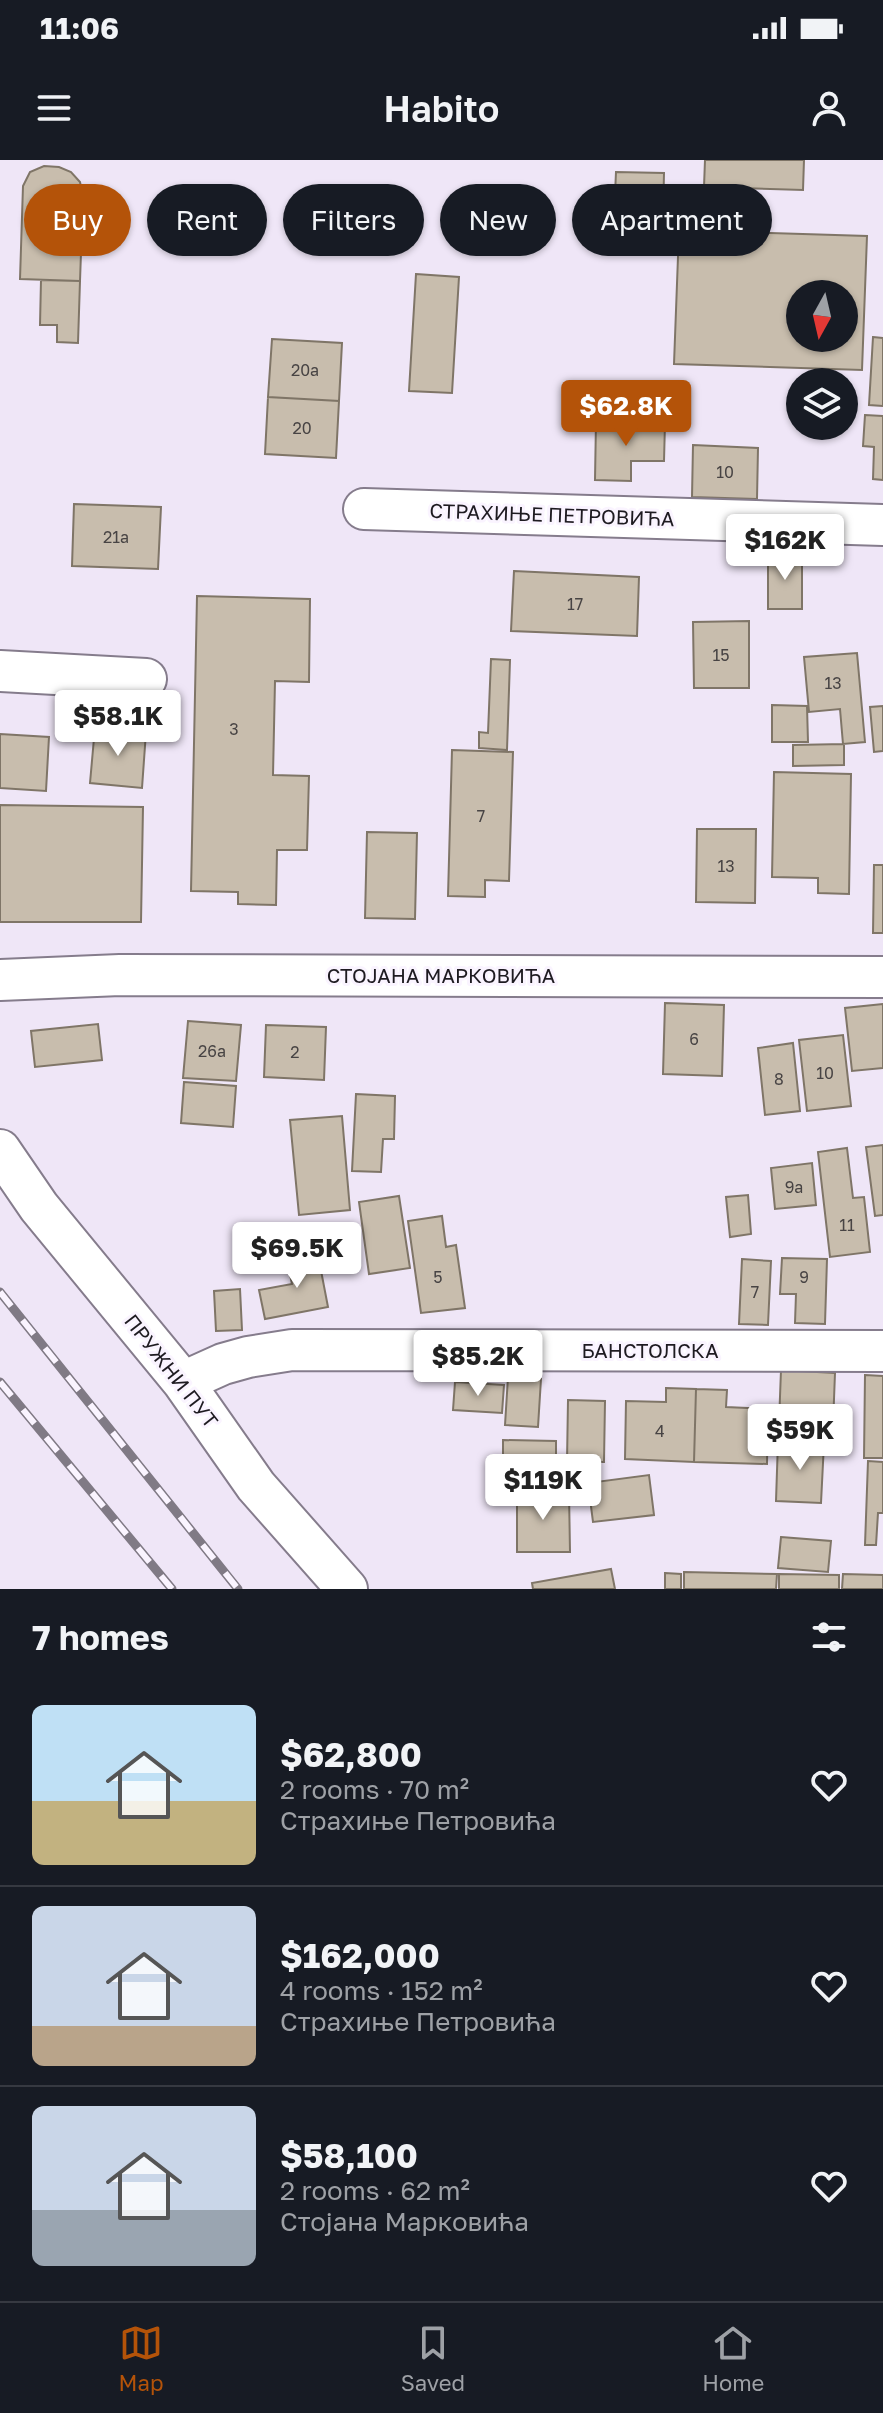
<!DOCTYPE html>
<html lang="en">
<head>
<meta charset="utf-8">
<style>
	body { margin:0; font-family:"Golos Text",sans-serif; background:#20242c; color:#f1f3f6; height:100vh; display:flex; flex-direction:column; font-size:30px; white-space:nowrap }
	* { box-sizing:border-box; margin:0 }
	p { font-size:26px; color:#9ea1a6 }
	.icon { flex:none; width:44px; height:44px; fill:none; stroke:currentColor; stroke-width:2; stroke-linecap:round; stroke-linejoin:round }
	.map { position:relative; height:1429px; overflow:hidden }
	.panel { display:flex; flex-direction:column; background:#171b24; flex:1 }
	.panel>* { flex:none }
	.banner { position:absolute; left:24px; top:24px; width:836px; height:72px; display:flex; gap:16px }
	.needle { width:52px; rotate:188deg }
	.controls { position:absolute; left:786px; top:120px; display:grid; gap:16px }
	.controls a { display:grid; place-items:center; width:72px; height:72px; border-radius:50%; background:#171b24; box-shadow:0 2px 6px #0004; font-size:40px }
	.price { position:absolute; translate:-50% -68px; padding:0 18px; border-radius:8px; background:#fff; color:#222; font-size:26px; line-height:52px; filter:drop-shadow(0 2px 4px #0008) }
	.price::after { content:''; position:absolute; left:50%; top:48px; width:24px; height:18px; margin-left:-12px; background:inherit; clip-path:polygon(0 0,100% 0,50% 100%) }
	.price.selected { background:#b45309; color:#fff }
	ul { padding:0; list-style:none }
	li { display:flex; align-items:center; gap:24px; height:200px; padding:0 32px }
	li+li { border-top:2px solid #363941 }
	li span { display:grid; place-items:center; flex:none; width:224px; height:160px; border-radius:12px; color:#555 }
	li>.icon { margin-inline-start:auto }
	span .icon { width:96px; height:96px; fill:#fffc; stroke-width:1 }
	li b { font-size:34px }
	h2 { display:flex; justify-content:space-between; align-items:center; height:96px; padding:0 32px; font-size:34px }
	.chip { padding:0 28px; border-radius:36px; background:#171b24; box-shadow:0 2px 6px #0004; font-size:28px; line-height:72px }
	.chip.selected { background:#b45309; color:#fff }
	.status { display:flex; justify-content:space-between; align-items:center; height:56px; padding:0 40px; background:#171b24; direction:ltr }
	.status svg { height:22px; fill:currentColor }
	header { display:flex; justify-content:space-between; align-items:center; height:104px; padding:0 32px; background:#171b24; font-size:36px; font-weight:600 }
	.tab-bar { display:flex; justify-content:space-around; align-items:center; height:112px; border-top:2px solid #363941; background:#171b24; font-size:22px; color:#9ea1a6 }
	.tab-bar a { display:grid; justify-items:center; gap:4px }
	.tab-bar .selected { color:#b45309 }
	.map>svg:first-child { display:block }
</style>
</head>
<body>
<div class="status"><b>11:06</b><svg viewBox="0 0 49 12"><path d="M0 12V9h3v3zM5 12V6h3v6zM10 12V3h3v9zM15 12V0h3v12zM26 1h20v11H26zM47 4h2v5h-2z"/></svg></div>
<header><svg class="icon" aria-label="menu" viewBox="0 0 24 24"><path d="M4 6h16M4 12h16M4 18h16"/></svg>Habito<svg class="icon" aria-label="person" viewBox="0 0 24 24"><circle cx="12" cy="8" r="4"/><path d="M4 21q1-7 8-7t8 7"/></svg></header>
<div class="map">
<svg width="883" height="1429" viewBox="0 0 883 1429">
	<rect width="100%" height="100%" fill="#efe6f7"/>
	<!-- building -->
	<path fill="#c8bdad" stroke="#7f7567" stroke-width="2" fill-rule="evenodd" d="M 705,0 L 804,0 L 803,30 L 704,27 Z
		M 44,6 L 59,7 L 71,12 L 80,22 L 83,36 L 80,121 L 20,119 L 23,26 L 30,12 Z
		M 616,12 L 664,13 L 663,58 L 614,57 Z
		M 679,70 L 867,76 L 862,210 L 674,204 ZM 800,134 L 844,134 L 844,178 L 800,178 Z
		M 416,114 L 459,117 L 452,233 L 409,231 Z
		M 41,120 L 80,121 L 78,183 L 57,182 L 57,165 L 40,165 Z
		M 873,177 L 883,178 L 883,246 L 869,245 Z
		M 272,179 L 342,183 L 339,241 L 268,237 Z
		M 268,237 L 339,241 L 336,298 L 265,294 Z
		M 865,255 L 883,256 L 883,320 L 873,319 L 874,287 L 863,286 Z
		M 596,261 L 665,263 L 664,301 L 631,301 L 631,321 L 595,320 Z
		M 693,285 L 758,288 L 757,339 L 692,337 Z
		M 74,344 L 161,347 L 158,409 L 72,406 Z
		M 768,395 L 802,395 L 802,449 L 768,449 Z
		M 514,411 L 639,417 L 637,476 L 511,471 Z
		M 197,436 L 310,439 L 309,522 L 275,521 L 273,615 L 309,616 L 307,690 L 277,690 L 276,745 L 238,744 L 238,732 L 191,731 Z
		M 749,461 L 749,528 L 694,528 L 693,462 Z
		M 857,493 L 865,582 L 843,584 L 840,549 L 809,552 L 804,497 Z
		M 491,499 L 510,500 L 507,590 L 479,588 L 479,572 L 488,573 Z
		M 772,545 L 807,546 L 808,582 L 772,582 Z
		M 883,546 L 883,591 L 874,592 L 870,547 Z
		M 95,567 L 146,572 L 142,628 L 90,623 Z
		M 0,574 L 49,577 L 46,631 L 0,628 Z
		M 844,584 L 844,605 L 793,606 L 793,585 Z
		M 452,590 L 513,592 L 509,721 L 485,720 L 485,737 L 448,736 Z
		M 774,612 L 851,614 L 849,734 L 818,733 L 818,718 L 772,717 Z
		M 0,645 L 143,647 L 141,762 L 0,762 Z
		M 697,669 L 756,669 L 755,743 L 696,742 Z
		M 367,672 L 417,673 L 415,759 L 365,758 Z
		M 874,705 L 883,705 L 883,773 L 873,773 Z
		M 665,843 L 724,845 L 722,916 L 663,914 Z
		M 883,844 L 883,908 L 852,911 L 845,848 Z
		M 188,861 L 241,865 L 236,921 L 183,918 Z
		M 98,864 L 102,900 L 35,907 L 31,871 Z
		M 266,865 L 326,867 L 324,920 L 264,917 Z
		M 843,875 L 851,946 L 807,951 L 799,880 Z
		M 793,883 L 800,951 L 765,955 L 758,888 Z
		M 184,922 L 236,926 L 233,967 L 181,963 Z
		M 356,934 L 395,936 L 394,979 L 383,979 L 381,1012 L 352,1011 Z
		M 342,956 L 350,1050 L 299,1055 L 290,960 Z
		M 883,985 L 883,1055 L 875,1056 L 866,987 Z
		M 847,988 L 853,1038 L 864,1037 L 870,1092 L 830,1097 L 818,992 Z
		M 812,1003 L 816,1045 L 775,1049 L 771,1008 Z
		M 748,1035 L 751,1074 L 730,1077 L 726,1037 Z
		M 399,1036 L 410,1108 L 369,1114 L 359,1042 Z
		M 442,1056 L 446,1087 L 456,1085 L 465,1148 L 421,1153 L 408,1061 Z
		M 318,1095 L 328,1147 L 265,1159 L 259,1130 L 292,1124 L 287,1100 Z
		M 782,1098 L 827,1099 L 825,1164 L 795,1163 L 796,1134 L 780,1134 Z
		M 742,1099 L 771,1101 L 768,1165 L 739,1164 Z
		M 240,1129 L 242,1170 L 216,1171 L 214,1131 Z
		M 781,1210 L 835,1213 L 833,1265 L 779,1263 Z
		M 865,1215 L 883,1216 L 883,1298 L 864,1298 Z
		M 508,1217 L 541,1219 L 538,1267 L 505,1265 Z
		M 455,1222 L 504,1225 L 502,1253 L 453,1250 Z
		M 666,1228 L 696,1229 L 694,1302 L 625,1299 L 626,1241 L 666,1242 Z
		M 696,1229 L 727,1230 L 726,1247 L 768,1249 L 767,1304 L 694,1302 Z
		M 568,1240 L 605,1241 L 604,1302 L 567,1302 Z
		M 503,1280 L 556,1281 L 556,1312 L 503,1312 Z
		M 778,1281 L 824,1283 L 821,1343 L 776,1341 Z
		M 868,1301 L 883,1302 L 883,1353 L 878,1353 L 876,1385 L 865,1385 Z
		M 649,1315 L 654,1355 L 593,1362 L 588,1323 Z
		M 569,1332 L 570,1392 L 517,1392 L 517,1333 Z
		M 781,1377 L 831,1381 L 828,1412 L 778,1408 Z
		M 611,1409 L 615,1429 L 533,1429 L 532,1423 Z
		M 684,1412 L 777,1414 L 776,1429 L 684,1429 Z
		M 665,1413 L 681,1414 L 681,1429 L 665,1429 Z
		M 779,1414 L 839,1415 L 839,1429 L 779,1429 Z
		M 843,1414 L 883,1415 L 883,1429 L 842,1429 Z"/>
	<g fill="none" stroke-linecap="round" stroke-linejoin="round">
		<defs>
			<path id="minor" d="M 364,349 L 883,365
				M 0,511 L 146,519
				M 0,820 L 120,815 L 883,817
				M 0,990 L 39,1047 L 183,1222 L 256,1326 L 347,1429
				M 183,1222 L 223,1204 L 248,1197 L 292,1190 L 883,1191"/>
		</defs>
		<!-- minor casing -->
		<use href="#minor" stroke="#857c8c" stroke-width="44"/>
		<!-- minor -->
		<use href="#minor" stroke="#fff" stroke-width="40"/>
		<defs>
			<path id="rail" d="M 0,1132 L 238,1429
				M 0,1222 L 172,1429"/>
		</defs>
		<!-- rail casing -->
		<use href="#rail" stroke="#807a85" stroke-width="9"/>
		<!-- rail -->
		<use href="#rail" stroke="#faf4ff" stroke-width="6" stroke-dasharray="18" stroke-linecap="butt"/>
	</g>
	<g text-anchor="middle" stroke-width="6" stroke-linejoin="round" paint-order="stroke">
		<!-- number labels -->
		<g font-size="16" fill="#484444">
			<text x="305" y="216">20a</text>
			<text x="302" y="274">20</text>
			<text x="725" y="318">10</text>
			<text x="116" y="383">21a</text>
			<text x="575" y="450">17</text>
			<text x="721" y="501">15</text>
			<text x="833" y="529">13</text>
			<text x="234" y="575">3</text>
			<text x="481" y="662">7</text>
			<text x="726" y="712">13</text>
			<text x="694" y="885">6</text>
			<text x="212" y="897">26a</text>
			<text x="295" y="898">2</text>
			<text x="825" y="919">10</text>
			<text x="779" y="925">8</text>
			<text x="794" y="1033">9a</text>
			<text x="847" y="1071">11</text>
			<text x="438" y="1123">5</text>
			<text x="804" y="1123">9</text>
			<text x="755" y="1138">7</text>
			<text x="660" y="1277">4</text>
		</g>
		<!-- street labels -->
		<g font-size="20" fill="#1e1b21" stroke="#faf4ff">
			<text transform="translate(552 355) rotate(2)" y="7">СТРАХИЊЕ ПЕТРОВИЋА</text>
			<text x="441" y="823">СТОЈАНА МАРКОВИЋА</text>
			<text x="650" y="1198">БАНСТОЛСКА</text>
			<text transform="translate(171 1211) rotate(52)" y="7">ПРУЖНИ ПУТ</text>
		</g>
	</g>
</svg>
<div class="controls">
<a><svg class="needle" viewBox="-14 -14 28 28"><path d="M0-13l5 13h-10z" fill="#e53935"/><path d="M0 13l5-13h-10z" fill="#9ea1a6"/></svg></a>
<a><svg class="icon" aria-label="layers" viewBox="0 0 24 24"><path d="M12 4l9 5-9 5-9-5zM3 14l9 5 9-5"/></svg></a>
</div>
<b class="price selected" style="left:626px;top:288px">$62.8K</b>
<b class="price" style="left:785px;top:422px">$162K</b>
<b class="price" style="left:118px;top:598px">$58.1K</b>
<b class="price" style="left:297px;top:1130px">$69.5K</b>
<b class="price" style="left:478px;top:1238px">$85.2K</b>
<b class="price" style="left:800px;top:1312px">$59K</b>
<b class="price" style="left:543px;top:1362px">$119K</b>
<div class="banner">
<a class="chip selected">Buy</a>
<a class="chip">Rent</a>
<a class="chip">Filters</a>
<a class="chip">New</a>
<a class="chip">Apartment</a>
</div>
</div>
<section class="panel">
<h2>7 homes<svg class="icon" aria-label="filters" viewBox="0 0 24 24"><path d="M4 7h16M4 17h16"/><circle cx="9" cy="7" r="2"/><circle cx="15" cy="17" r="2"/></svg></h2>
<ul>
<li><span style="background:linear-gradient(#bfe0f5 60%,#c2b280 0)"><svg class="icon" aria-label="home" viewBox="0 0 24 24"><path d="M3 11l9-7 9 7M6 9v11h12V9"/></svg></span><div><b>$62,800</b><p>2 rooms · 70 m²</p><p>Страхиње Петровића</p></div><svg class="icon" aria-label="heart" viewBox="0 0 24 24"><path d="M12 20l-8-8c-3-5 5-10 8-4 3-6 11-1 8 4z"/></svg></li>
<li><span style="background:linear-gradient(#c9d6e8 75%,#b9a48a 0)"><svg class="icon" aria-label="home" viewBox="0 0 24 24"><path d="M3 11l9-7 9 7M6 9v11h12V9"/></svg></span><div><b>$162,000</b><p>4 rooms · 152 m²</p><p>Страхиње Петровића</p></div><svg class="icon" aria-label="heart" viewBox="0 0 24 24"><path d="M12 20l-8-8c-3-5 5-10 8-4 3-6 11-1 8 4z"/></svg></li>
<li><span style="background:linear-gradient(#c9d6e8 65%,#9aa5b1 0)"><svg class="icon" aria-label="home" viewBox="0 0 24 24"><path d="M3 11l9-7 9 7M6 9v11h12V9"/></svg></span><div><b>$58,100</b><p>2 rooms · 62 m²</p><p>Стојана Марковића</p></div><svg class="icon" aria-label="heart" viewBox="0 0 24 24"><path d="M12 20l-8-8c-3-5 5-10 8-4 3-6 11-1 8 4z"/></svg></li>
</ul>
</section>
<nav class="tab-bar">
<a class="selected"><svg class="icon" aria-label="map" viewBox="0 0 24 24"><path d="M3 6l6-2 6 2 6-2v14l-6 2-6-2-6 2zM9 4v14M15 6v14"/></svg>Map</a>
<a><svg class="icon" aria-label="saved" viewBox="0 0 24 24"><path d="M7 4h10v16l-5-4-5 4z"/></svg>Saved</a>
<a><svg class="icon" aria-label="home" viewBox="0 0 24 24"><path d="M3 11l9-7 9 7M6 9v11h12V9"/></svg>Home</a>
</nav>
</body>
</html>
